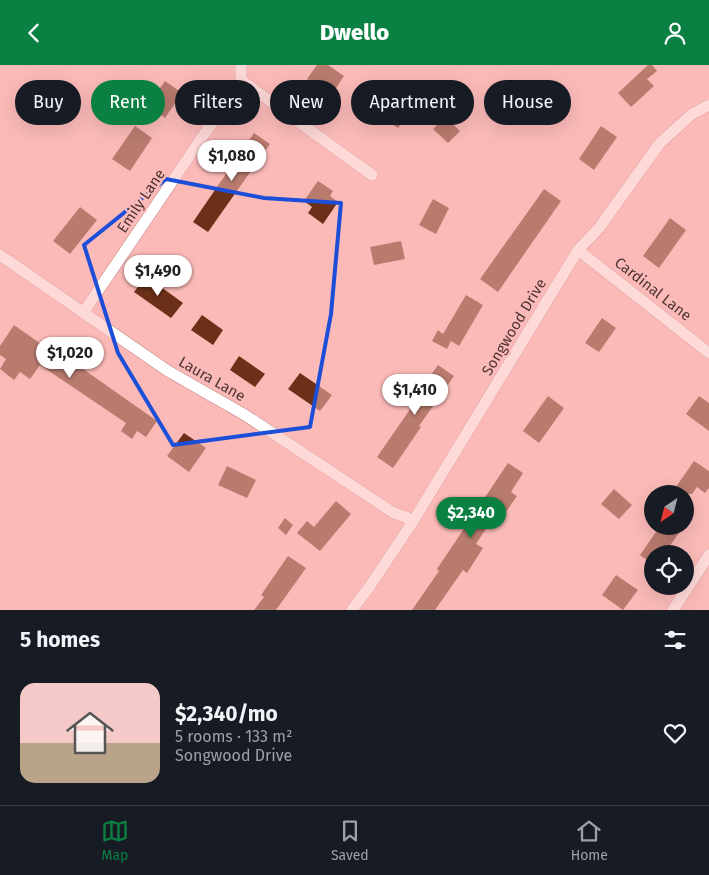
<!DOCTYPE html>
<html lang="en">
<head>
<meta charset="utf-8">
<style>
	body { margin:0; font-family:"Fira Sans",sans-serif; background:#20242c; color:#f1f3f6; height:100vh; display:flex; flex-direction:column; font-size:19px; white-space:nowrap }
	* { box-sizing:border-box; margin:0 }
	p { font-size:16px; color:#9ea1a6 }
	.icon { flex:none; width:28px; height:28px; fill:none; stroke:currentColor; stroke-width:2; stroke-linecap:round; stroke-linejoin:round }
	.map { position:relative; height:545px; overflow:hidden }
	.drawer { display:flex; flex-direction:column; background:#171b24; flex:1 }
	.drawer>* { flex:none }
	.top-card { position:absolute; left:15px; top:15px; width:680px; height:45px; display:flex; gap:10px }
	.needle { width:32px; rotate:215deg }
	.tools { position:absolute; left:644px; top:420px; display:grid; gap:10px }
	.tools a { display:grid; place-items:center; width:50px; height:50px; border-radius:50%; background:#171b24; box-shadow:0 5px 20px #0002; font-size:25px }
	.price { position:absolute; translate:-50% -42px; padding:0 11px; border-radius:18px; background:#fff; color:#222; font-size:16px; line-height:32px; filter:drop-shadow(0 1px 2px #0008) }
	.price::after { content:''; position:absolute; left:50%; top:30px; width:15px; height:11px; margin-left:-8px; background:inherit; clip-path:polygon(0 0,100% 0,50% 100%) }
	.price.active { background:#0b8043; color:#fff }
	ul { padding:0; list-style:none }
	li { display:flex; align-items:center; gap:15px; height:125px; padding:0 20px }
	li span { display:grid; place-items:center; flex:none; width:140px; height:100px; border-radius:15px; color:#555 }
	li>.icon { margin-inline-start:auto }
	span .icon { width:60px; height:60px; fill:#fffc; stroke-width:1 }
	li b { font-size:21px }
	h2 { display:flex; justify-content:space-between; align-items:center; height:60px; padding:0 20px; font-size:21px }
	.pill { padding:0 18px; border-radius:22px; background:#171b24; box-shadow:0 5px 20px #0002; font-size:18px; line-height:45px }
	.pill.active { background:#0b8043; color:#fff }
	header { display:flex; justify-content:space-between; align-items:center; height:65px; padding:0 20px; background:#0b8043; color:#fff; font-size:22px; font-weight:800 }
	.dock { display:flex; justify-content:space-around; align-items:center; height:70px; border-top:1px solid #363941; background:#171b24; font-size:14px; color:#9ea1a6 }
	.dock a { display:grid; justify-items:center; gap:2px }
	.dock .active { color:#0b8043 }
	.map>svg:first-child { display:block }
</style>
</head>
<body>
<header><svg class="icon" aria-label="back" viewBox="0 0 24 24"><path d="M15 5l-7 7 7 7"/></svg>Dwello<svg class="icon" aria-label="person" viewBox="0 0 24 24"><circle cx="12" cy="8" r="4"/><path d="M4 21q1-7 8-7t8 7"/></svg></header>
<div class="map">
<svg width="709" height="545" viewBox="0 0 709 545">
	<rect width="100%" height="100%" fill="#fbbab8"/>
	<!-- building -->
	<path fill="#6c3018" d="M 317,0 L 328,0 L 344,11 L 331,31 L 307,14 Z
		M 648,0 L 652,0 L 657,6 L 647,14 L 654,21 L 631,42 L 618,28 Z
		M 165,16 L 182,28 L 165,53 L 148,41 Z
		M 374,21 L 410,47 L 398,63 L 362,38 Z
		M 445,52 L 460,66 L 448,78 L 433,64 Z
		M 135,61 L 152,73 L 130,106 L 112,94 Z
		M 601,61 L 617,72 L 594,105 L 579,94 Z
		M 254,68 L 270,79 L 208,167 L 193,157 Z
		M 318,116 L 333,126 L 330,131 L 338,137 L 323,159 L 308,148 L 312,142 L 304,136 Z
		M 544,124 L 561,136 L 498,227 L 480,214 Z
		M 433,134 L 449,143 L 436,169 L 419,160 Z
		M 80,142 L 97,155 L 70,189 L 53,176 Z
		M 670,153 L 686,165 L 659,203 L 643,191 Z
		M 401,176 L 405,194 L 374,200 L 370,182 Z
		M 146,211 L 183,238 L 171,253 L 134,227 Z
		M 466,230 L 483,240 L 459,281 L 451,276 L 447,284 L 432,276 L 438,265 L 443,269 Z
		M 202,250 L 223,265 L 213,280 L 191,265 Z
		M 602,253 L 616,263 L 599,287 L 585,278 Z
		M 14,260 L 64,295 L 66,292 L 157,356 L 146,372 L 137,366 L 132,374 L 121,366 L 126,358 L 40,300 L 30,314 L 20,307 L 14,315 L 0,304 L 6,294 L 0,290 L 0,281 Z
		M 239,291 L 265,309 L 255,322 L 230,305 Z
		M 438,300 L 454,311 L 419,361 L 421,362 L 393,403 L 377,392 L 413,340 L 411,338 Z
		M 300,308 L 332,330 L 320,346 L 288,324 Z
		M 548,331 L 564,343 L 539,378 L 523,366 Z
		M 699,331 L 709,338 L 709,366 L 686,349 Z
		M 184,368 L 206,383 L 189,407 L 167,391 Z
		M 694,396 L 709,406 L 709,423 L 705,428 L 697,422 L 692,429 L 671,429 Z
		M 508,398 L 523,408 L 511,427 L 517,431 L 503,451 L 500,449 L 496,455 L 493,453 L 476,479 L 483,483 L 467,508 L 463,505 L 435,545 L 412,545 L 439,506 L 437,504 Z
		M 227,401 L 256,415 L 247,433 L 218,420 Z
		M 614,424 L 632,440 L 619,454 L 601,439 Z
		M 336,436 L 351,449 L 320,486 L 297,468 L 307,456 L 314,462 Z
		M 285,453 L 293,460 L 286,470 L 278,463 Z
		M 660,461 L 684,461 L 664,489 L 652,489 L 652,499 L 640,490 Z
		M 288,491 L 306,503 L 276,545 L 254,545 L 264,532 L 261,530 Z
		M 616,510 L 638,525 L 623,545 L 602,530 Z"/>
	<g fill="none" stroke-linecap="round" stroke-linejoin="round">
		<defs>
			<path id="minor" d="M 241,0 L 241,15 L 372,110
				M 578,185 L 709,288
				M 0,190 L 168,306 L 245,350 L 394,448 L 406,452 L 412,458
				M 83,248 L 241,15
				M 352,545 L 370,521 L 412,458 L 578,185 L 599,163 L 660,78 L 692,49 L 709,40
				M 673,545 L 709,490"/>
		</defs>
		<!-- minor casing -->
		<use href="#minor" stroke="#c38684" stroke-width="12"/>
		<!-- minor -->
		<use href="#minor" stroke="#fff" stroke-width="11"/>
	</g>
	<!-- marked area -->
	<path d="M0 0H709V545H0ZM 166,114 L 264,133 L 341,138 L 331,249 L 310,362 L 173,380 L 118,288 L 84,180 Z" fill="#fbbab8" fill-opacity=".55" fill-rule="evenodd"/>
	<path fill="none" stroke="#1d4ed8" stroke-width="4" stroke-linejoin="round" d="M 166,114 L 264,133 L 341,138 L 331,249 L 310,362 L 173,380 L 118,288 L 84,180 Z"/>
	<g text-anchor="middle" stroke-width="5" stroke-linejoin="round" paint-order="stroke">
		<!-- street labels -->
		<g font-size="15" fill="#4d3433" stroke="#fbbab8">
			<text transform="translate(141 136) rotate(-56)" y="5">Emily Lane</text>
			<text transform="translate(653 224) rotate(38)" y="5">Cardinal Lane</text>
			<text transform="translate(514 262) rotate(-59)" y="5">Songwood Drive</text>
			<text transform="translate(212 314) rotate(30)" y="5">Laura Lane</text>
		</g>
	</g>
</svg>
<div class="tools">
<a><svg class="needle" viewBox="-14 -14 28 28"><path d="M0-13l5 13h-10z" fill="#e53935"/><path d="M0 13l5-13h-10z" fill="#9ea1a6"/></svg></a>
<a><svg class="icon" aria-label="locate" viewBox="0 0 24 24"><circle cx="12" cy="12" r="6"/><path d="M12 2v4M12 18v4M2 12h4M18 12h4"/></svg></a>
</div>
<b class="price" style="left:232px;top:117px">$1,080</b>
<b class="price" style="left:158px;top:232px">$1,490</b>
<b class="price" style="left:70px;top:314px">$1,020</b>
<b class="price" style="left:415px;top:351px">$1,410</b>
<b class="price active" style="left:471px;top:474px">$2,340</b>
<div class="top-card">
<a class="pill">Buy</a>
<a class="pill active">Rent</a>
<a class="pill">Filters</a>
<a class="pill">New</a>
<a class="pill">Apartment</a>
<a class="pill">House</a>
</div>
</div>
<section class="drawer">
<h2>5 homes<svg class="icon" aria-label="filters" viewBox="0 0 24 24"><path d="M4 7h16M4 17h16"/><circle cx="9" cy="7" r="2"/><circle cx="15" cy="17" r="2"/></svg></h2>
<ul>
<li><span style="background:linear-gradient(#f6c9c9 60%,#b9a48a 0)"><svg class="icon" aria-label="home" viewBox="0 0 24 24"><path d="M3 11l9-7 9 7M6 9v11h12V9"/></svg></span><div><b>$2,340/mo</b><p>5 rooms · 133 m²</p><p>Songwood Drive</p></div><svg class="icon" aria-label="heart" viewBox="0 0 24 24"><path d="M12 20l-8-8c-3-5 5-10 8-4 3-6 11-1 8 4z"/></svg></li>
</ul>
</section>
<nav class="dock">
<a class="active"><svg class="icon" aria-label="map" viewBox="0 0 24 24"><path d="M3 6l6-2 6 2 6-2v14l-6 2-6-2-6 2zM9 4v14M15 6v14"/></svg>Map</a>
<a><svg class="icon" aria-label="saved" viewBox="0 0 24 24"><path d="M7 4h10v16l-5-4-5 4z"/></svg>Saved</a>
<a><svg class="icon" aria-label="home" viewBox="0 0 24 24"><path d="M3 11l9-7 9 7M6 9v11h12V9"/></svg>Home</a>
</nav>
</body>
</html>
